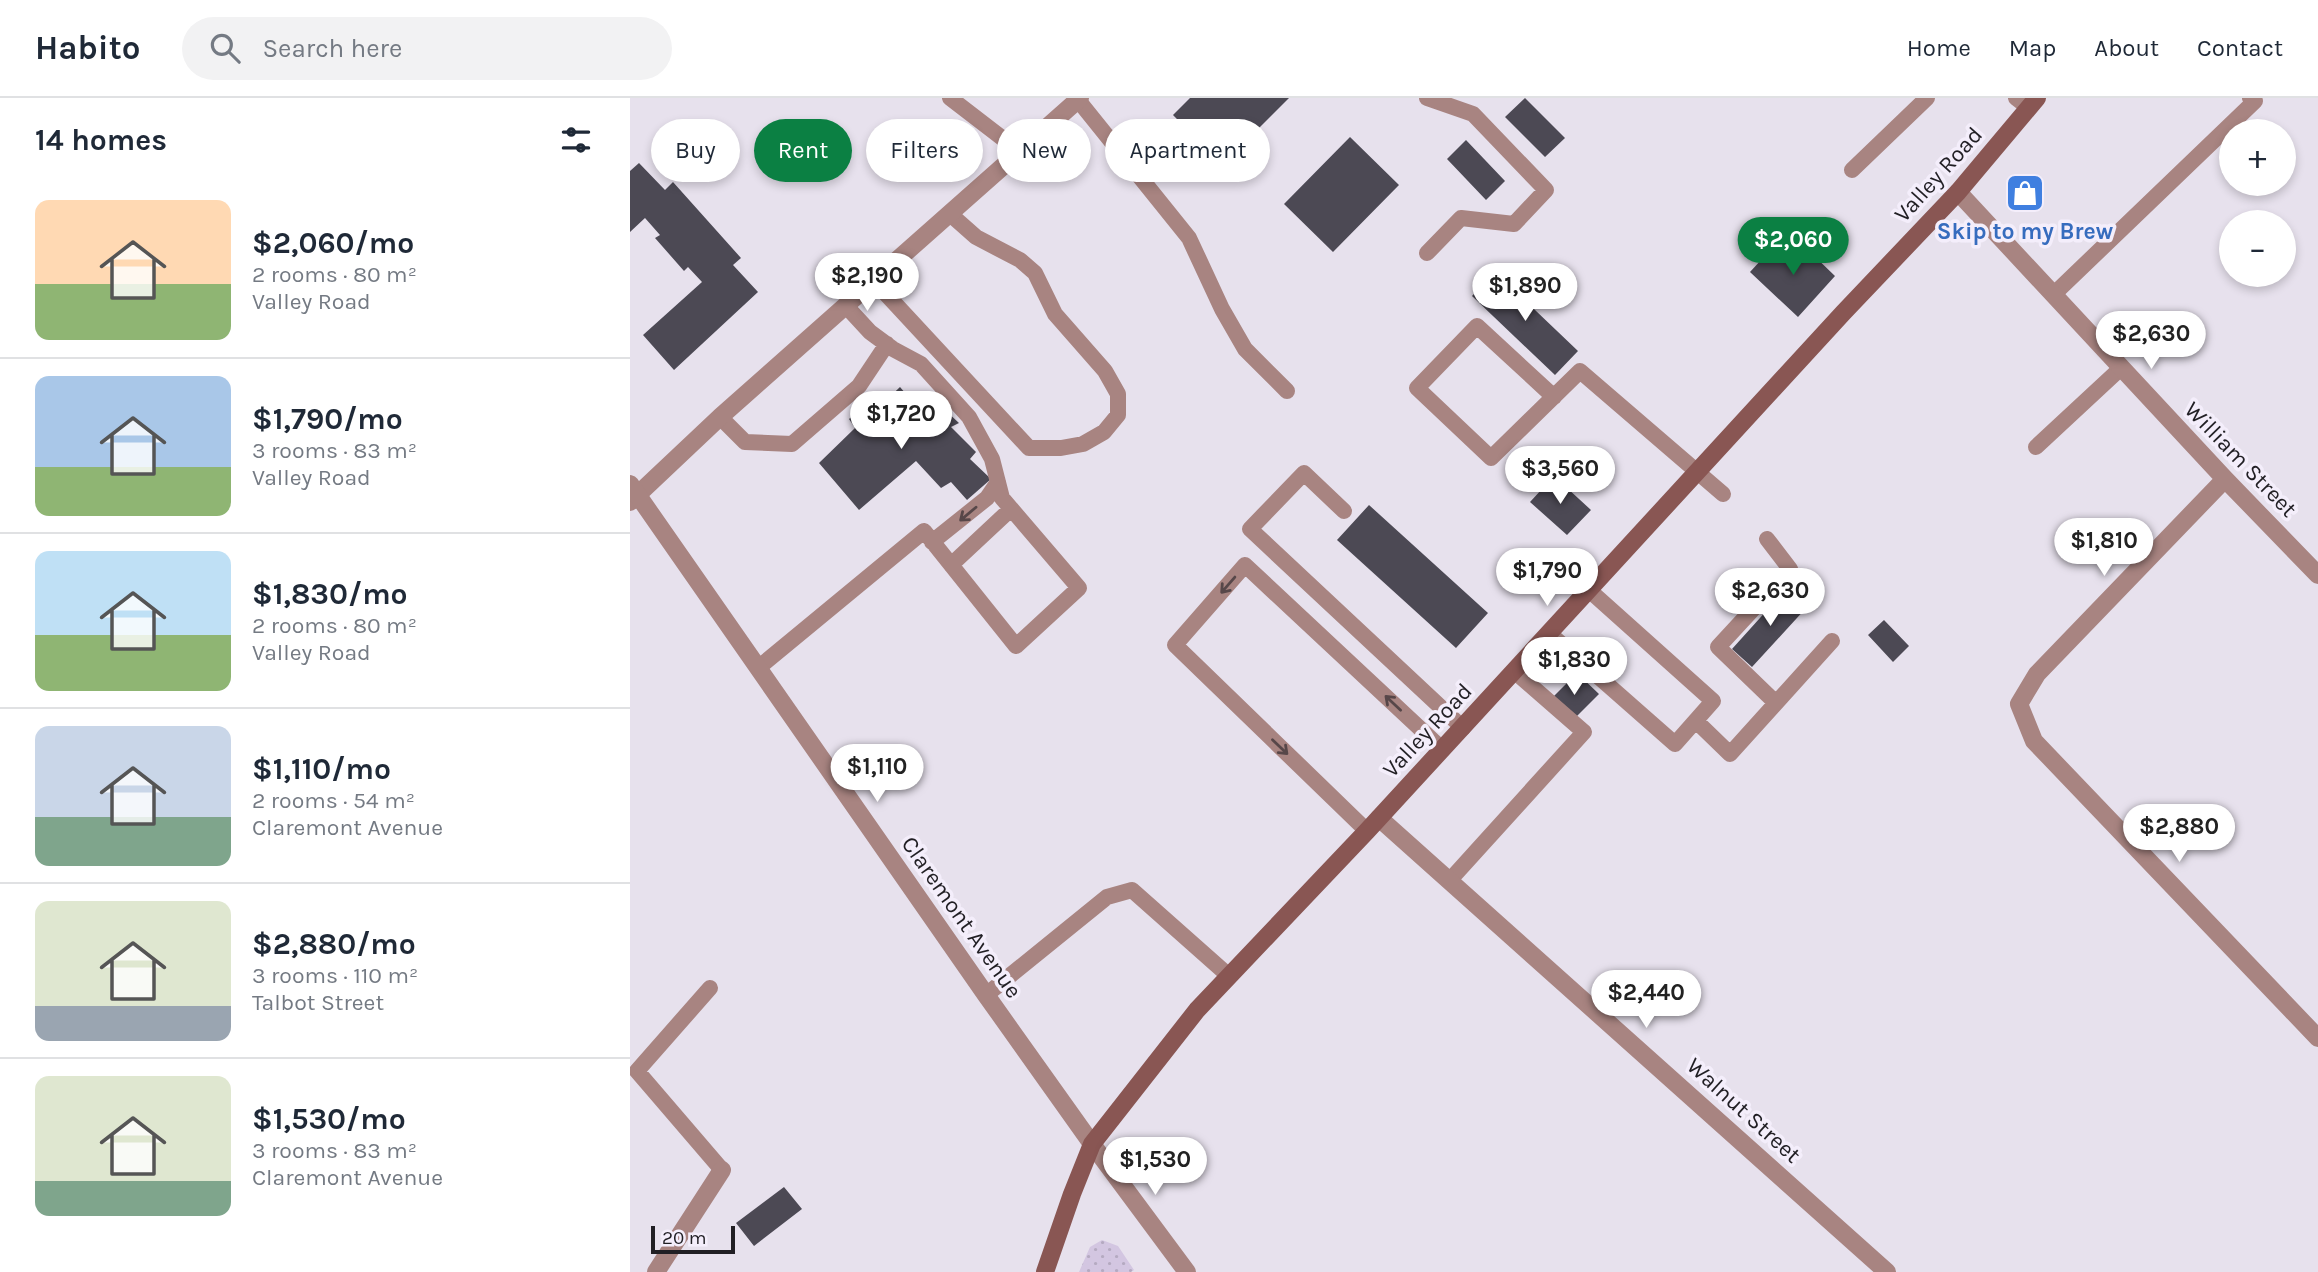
<!DOCTYPE html>
<html lang="en">
<head>
<meta charset="utf-8">
<style>
	body { margin:0; font-family:Karla,sans-serif; background:#f2f2f3; color:#1f2937; height:100vh; display:flex; flex-direction:column; font-size:26px; white-space:nowrap }
	* { box-sizing:border-box; margin:0 }
	p { font-size:23px; color:#747a83 }
	.icon { flex:none; width:38px; height:38px; fill:none; stroke:currentColor; stroke-width:2; stroke-linecap:round; stroke-linejoin:round }
	.map { position:relative; flex:1; overflow:hidden }
	.details { display:flex; flex-direction:column; background:#fff; width:630px }
	.details>* { flex:none }
	.banner { position:absolute; left:21px; top:21px; width:665px; height:63px; display:flex; gap:14px }
	.tools { position:absolute; left:1589px; top:21px; display:grid; gap:14px }
	.tools a { display:grid; place-items:center; width:77px; height:77px; border-radius:50%; background:#fff; box-shadow:0 4px 10px #0003; font-size:35px }
	.scale { position:absolute; left:21px; bottom:18px; width:84px; box-sizing:border-box; padding-left:7px; border:4px solid #211f24; border-top:0; font-size:19px; line-height:24px; white-space:nowrap; color:#211f24; -webkit-text-stroke:5px #f4eefb; paint-order:stroke }
	.price { position:absolute; translate:-50% -60px; padding:0 16px; border-radius:24px; background:#fff; color:#222; font-size:23px; line-height:46px; filter:drop-shadow(0 2px 4px #0008) }
	.price::after { content:''; position:absolute; left:50%; top:42px; width:21px; height:16px; margin-left:-10px; background:inherit; clip-path:polygon(0 0,100% 0,50% 100%) }
	.price.active { background:#0b8043; color:#fff }
	ul { padding:0; list-style:none }
	li { display:flex; align-items:center; gap:21px; height:175px; padding:0 35px }
	li+li { border-top:2px solid #e0e1e3 }
	li span { display:grid; place-items:center; flex:none; width:196px; height:140px; border-radius:14px; color:#555 }
	li>.icon { margin-inline-start:auto }
	span .icon { width:84px; height:84px; fill:#fffc; stroke-width:1 }
	li b { font-size:30px }
	h2 { display:flex; justify-content:space-between; align-items:center; height:84px; padding:0 35px; font-size:30px }
	.tag { padding:0 24px; border-radius:32px; background:#fff; box-shadow:0 4px 10px #0003; font-size:24px; line-height:63px }
	.tag.active { background:#0b8043; color:#fff }
	header { display:flex; align-items:center; gap:42px; box-sizing:border-box; height:98px; padding:0 35px; background:#fff; border-bottom:2px solid #e0e1e3 }
	header strong { font-size:33px }
	nav { display:flex; gap:38px; margin-inline-start:auto; font-size:24px }
	.search { width:490px; height:63px; background:#f2f2f3; display:flex; align-items:center; gap:18px; box-sizing:border-box; padding:0 24px; border-radius:38px; color:#747a83; font-size:26px }
	main { display:flex; flex:1; min-height:0 }
	.map>svg:first-child { display:block }
</style>
</head>
<body>
<header>
<strong>Habito</strong>
<div class="search"><svg class="icon" aria-label="search" viewBox="0 0 24 24"><circle cx="10" cy="10" r="6"/><path d="M15 15l6 6"/></svg>Search here</div>
<nav><a>Home</a><a>Map</a><a>About</a><a>Contact</a></nav>
</header>
<main>
<section class="details">
<h2>14 homes<svg class="icon" aria-label="filters" viewBox="0 0 24 24"><path d="M4 7h16M4 17h16"/><circle cx="9" cy="7" r="2"/><circle cx="15" cy="17" r="2"/></svg></h2>
<ul>
<li><span style="background:linear-gradient(#ffd9b3 60%,#8fb573 0)"><svg class="icon" aria-label="home" viewBox="0 0 24 24"><path d="M3 11l9-7 9 7M6 9v11h12V9"/></svg></span><div><b>$2,060/mo</b><p>2 rooms · 80 m²</p><p>Valley Road</p></div></li>
<li><span style="background:linear-gradient(#a9c7e8 65%,#8fb573 0)"><svg class="icon" aria-label="home" viewBox="0 0 24 24"><path d="M3 11l9-7 9 7M6 9v11h12V9"/></svg></span><div><b>$1,790/mo</b><p>3 rooms · 83 m²</p><p>Valley Road</p></div></li>
<li><span style="background:linear-gradient(#bfe0f5 60%,#8fb573 0)"><svg class="icon" aria-label="home" viewBox="0 0 24 24"><path d="M3 11l9-7 9 7M6 9v11h12V9"/></svg></span><div><b>$1,830/mo</b><p>2 rooms · 80 m²</p><p>Valley Road</p></div></li>
<li><span style="background:linear-gradient(#c9d6e8 65%,#7fa58c 0)"><svg class="icon" aria-label="home" viewBox="0 0 24 24"><path d="M3 11l9-7 9 7M6 9v11h12V9"/></svg></span><div><b>$1,110/mo</b><p>2 rooms · 54 m²</p><p>Claremont Avenue</p></div></li>
<li><span style="background:linear-gradient(#dfe7d0 75%,#9aa5b1 0)"><svg class="icon" aria-label="home" viewBox="0 0 24 24"><path d="M3 11l9-7 9 7M6 9v11h12V9"/></svg></span><div><b>$2,880/mo</b><p>3 rooms · 110 m²</p><p>Talbot Street</p></div></li>
<li><span style="background:linear-gradient(#dfe7d0 75%,#7fa58c 0)"><svg class="icon" aria-label="home" viewBox="0 0 24 24"><path d="M3 11l9-7 9 7M6 9v11h12V9"/></svg></span><div><b>$1,530/mo</b><p>3 rooms · 83 m²</p><p>Claremont Avenue</p></div></li>
</ul>
</section>
<div class="map">
<svg width="1688" height="1174" viewBox="0 0 1688 1174">
	<defs>
		<pattern id="grass-dots" width="8" height="8" patternUnits="userSpaceOnUse" patternTransform="scale(1.75)"><rect width="8" height="8" fill="#d3c6e1"/><path d="M2 2h.1M6 6h.1" fill="none" stroke="#b5aac1" stroke-width="1.8" stroke-linecap="round"/></pattern>
	</defs>
	<rect width="100%" height="100%" fill="#e7e1ed"/>
	<!-- grass -->
	<path fill="url(#grass-dots)" d="M 472,1142 L 488,1148 L 504,1172 L 501,1174 L 449,1174 L 460,1149 Z"/>
	<!-- building -->
	<path fill="#4c4954" d="M 560,0 L 659,0 L 592,67 L 543,17 Z
		M 895,0 L 935,40 L 915,59 L 875,19 Z
		M 720,39 L 769,87 L 703,154 L 654,106 Z
		M 836,42 L 875,83 L 856,102 L 817,61 Z
		M 9,65 L 35,92 L 43,84 L 111,160 L 103,167 L 128,194 L 44,272 L 13,237 L 72,184 L 58,169 L 54,173 L 25,140 L 30,137 L 15,120 L 0,134 L 0,73 Z
		M 1143,149 L 1177,151 L 1205,178 L 1168,219 L 1120,174 Z
		M 865,174 L 948,253 L 925,277 L 842,198 Z
		M 270,289 L 300,324 L 315,312 L 329,325 L 321,329 L 346,354 L 340,361 L 361,381 L 337,402 L 321,384 L 311,390 L 286,363 L 229,412 L 189,365 L 225,330 L 219,321 L 238,304 L 246,312 Z
		M 924,378 L 961,412 L 937,437 L 900,404 Z
		M 739,407 L 858,515 L 826,550 L 707,442 Z
		M 1157,490 L 1177,509 L 1122,569 L 1102,551 Z
		M 1254,522 L 1279,548 L 1263,564 L 1238,537 Z
		M 947,575 L 969,596 L 942,623 L 920,602 Z
		M 154,1089 L 172,1111 L 124,1148 L 106,1125 Z"/>
	<g fill="none" stroke-linecap="round" stroke-linejoin="round">
		<!-- service -->
		<path stroke="#a88481" stroke-width="16" d="M 320,0 L 389,53
			M 1386,0 L 1399,10
			M 448,2 L 559,140 L 592,211 L 615,251 L 657,293
			M 1222,72 L 1297,0
			M 797,155 L 831,120 L 884,126 L 916,92 L 843,16 L 797,0
			M 244,183 L 399,350 L 431,350 L 453,346 L 474,334 L 488,317 L 488,296 L 475,273 L 425,216 L 405,175 L 390,162 L 346,139 L 320,116
			M 1423,197 L 1625,3 L 1620,0
			M 924,299 L 847,228 L 787,290 L 861,360 L 950,273 L 1093,396
			M 90,319 L 115,344 L 162,346 L 229,288 L 257,246
			M 1406,349 L 1491,270
			M 714,413 L 674,375 L 620,431 L 833,630
			M 1137,441 L 1160,471 L 1088,549 L 1146,605
			M 302,444 L 357,400 L 368,384
			M 321,467 L 381,411
			M 920,536 L 1045,646 L 1083,603 L 959,492
			M 128,570 L 294,433 L 386,548 L 449,490 L 372,400 L 362,361 L 339,319 L 291,266 L 263,251 L 240,234 L 216,208
			M 1066,623 L 1100,656 L 1202,543
			M 737,733 L 545,547 L 615,467 L 812,651
			M 820,782 L 954,634 L 884,573
			M 80,890 L 7,973 L 92,1072
			M 356,897 L 477,799 L 502,792 L 599,878"/>
		<!-- minor -->
		<path stroke="#a88481" stroke-width="18" d="M 1328,94 L 1595,381 L 1688,477
			M 1595,381 L 1407,576 L 1389,606 L 1404,643 L 1688,940
			M 0,404 L 90,319 L 450,0
			M 749,720 L 1257,1174
			M 26,1174 L 92,1072"/>
		<!-- tertiary -->
		<path stroke="#a88481" stroke-width="18" d="M 0,386 L 356,897 L 462,1046 L 557,1174"/>
		<!-- secondary -->
		<path stroke="#895653" stroke-width="18" d="M 415,1174 L 442,1096 L 462,1046 L 567,912 L 737,733 L 1213,215 L 1328,94 L 1407,0"/>
	</g>
	<!-- one-way arrows -->
	<defs><path id="oneway-shaft" d="M-6 0H5M1.5-3L5.5 0L1.5 3" fill="none" stroke-width="1.6" stroke-linecap="round" stroke-linejoin="round" transform="scale(1.75)"/></defs>
	<g stroke="#574749">
		<use href="#oneway-shaft" transform="translate(338 416) rotate(140)"/>
		<use href="#oneway-shaft" transform="translate(598 487) rotate(131)"/>
		<use href="#oneway-shaft" transform="translate(763 605) rotate(-137)"/>
		<use href="#oneway-shaft" transform="translate(650 649) rotate(44)"/>
	</g>
	<!-- icons -->
	<defs>
		<symbol id="shop-square" viewBox="-11 -11 22 22"><rect x="-9" y="-9" width="18" height="18" rx="4" fill="#3f7fe0" stroke="#f4eefb"/><path d="M-5-2.5h2.3a2.7 3.5 0 0 1 5.4 0H5L5.5 6h-11ZM-1.5-2.5h3a1.5 2.3 0 0 0-3 0Z" fill="#fff"/></symbol>
	</defs>
	<g fill-rule="evenodd">
		<use href="#shop-square" x="1373" y="73" width="44" height="44"/>
	</g>
	<g text-anchor="middle" stroke-width="7" stroke-linejoin="round" paint-order="stroke">
		<!-- street labels -->
		<g font-size="23" fill="#211f24" stroke="#f4eefb">
			<text transform="translate(1308 76) rotate(-48)" y="8">Valley Road</text>
			<text transform="translate(1611 361) rotate(46)" y="8">William Street</text>
			<text transform="translate(797 632) rotate(-47)" y="8">Valley Road</text>
			<text transform="translate(332 819) rotate(55)" y="8">Claremont Avenue</text>
			<text transform="translate(1114 1012) rotate(42)" y="8">Walnut Street</text>
		</g>
		<!-- shop labels -->
		<g font-size="23" font-weight="bold" fill="#366cbe" stroke="#f4eefb">
			<text x="1395" y="141">Skip to my Brew</text>
		</g>
	</g>
</svg>
<div class="tools">
<a>+</a>
<a>−</a>
</div>
<div class="scale">20 m</div>
<b class="price active" style="left:1163px;top:179px">$2,060</b>
<b class="price" style="left:237px;top:215px">$2,190</b>
<b class="price" style="left:895px;top:225px">$1,890</b>
<b class="price" style="left:1521px;top:273px">$2,630</b>
<b class="price" style="left:271px;top:353px">$1,720</b>
<b class="price" style="left:930px;top:408px">$3,560</b>
<b class="price" style="left:1474px;top:480px">$1,810</b>
<b class="price" style="left:917px;top:510px">$1,790</b>
<b class="price" style="left:1140px;top:530px">$2,630</b>
<b class="price" style="left:944px;top:599px">$1,830</b>
<b class="price" style="left:247px;top:706px">$1,110</b>
<b class="price" style="left:1549px;top:766px">$2,880</b>
<b class="price" style="left:1016px;top:932px">$2,440</b>
<b class="price" style="left:525px;top:1099px">$1,530</b>
<div class="banner">
<a class="tag">Buy</a>
<a class="tag active">Rent</a>
<a class="tag">Filters</a>
<a class="tag">New</a>
<a class="tag">Apartment</a>
</div>
</div>
</main>
</body>
</html>
